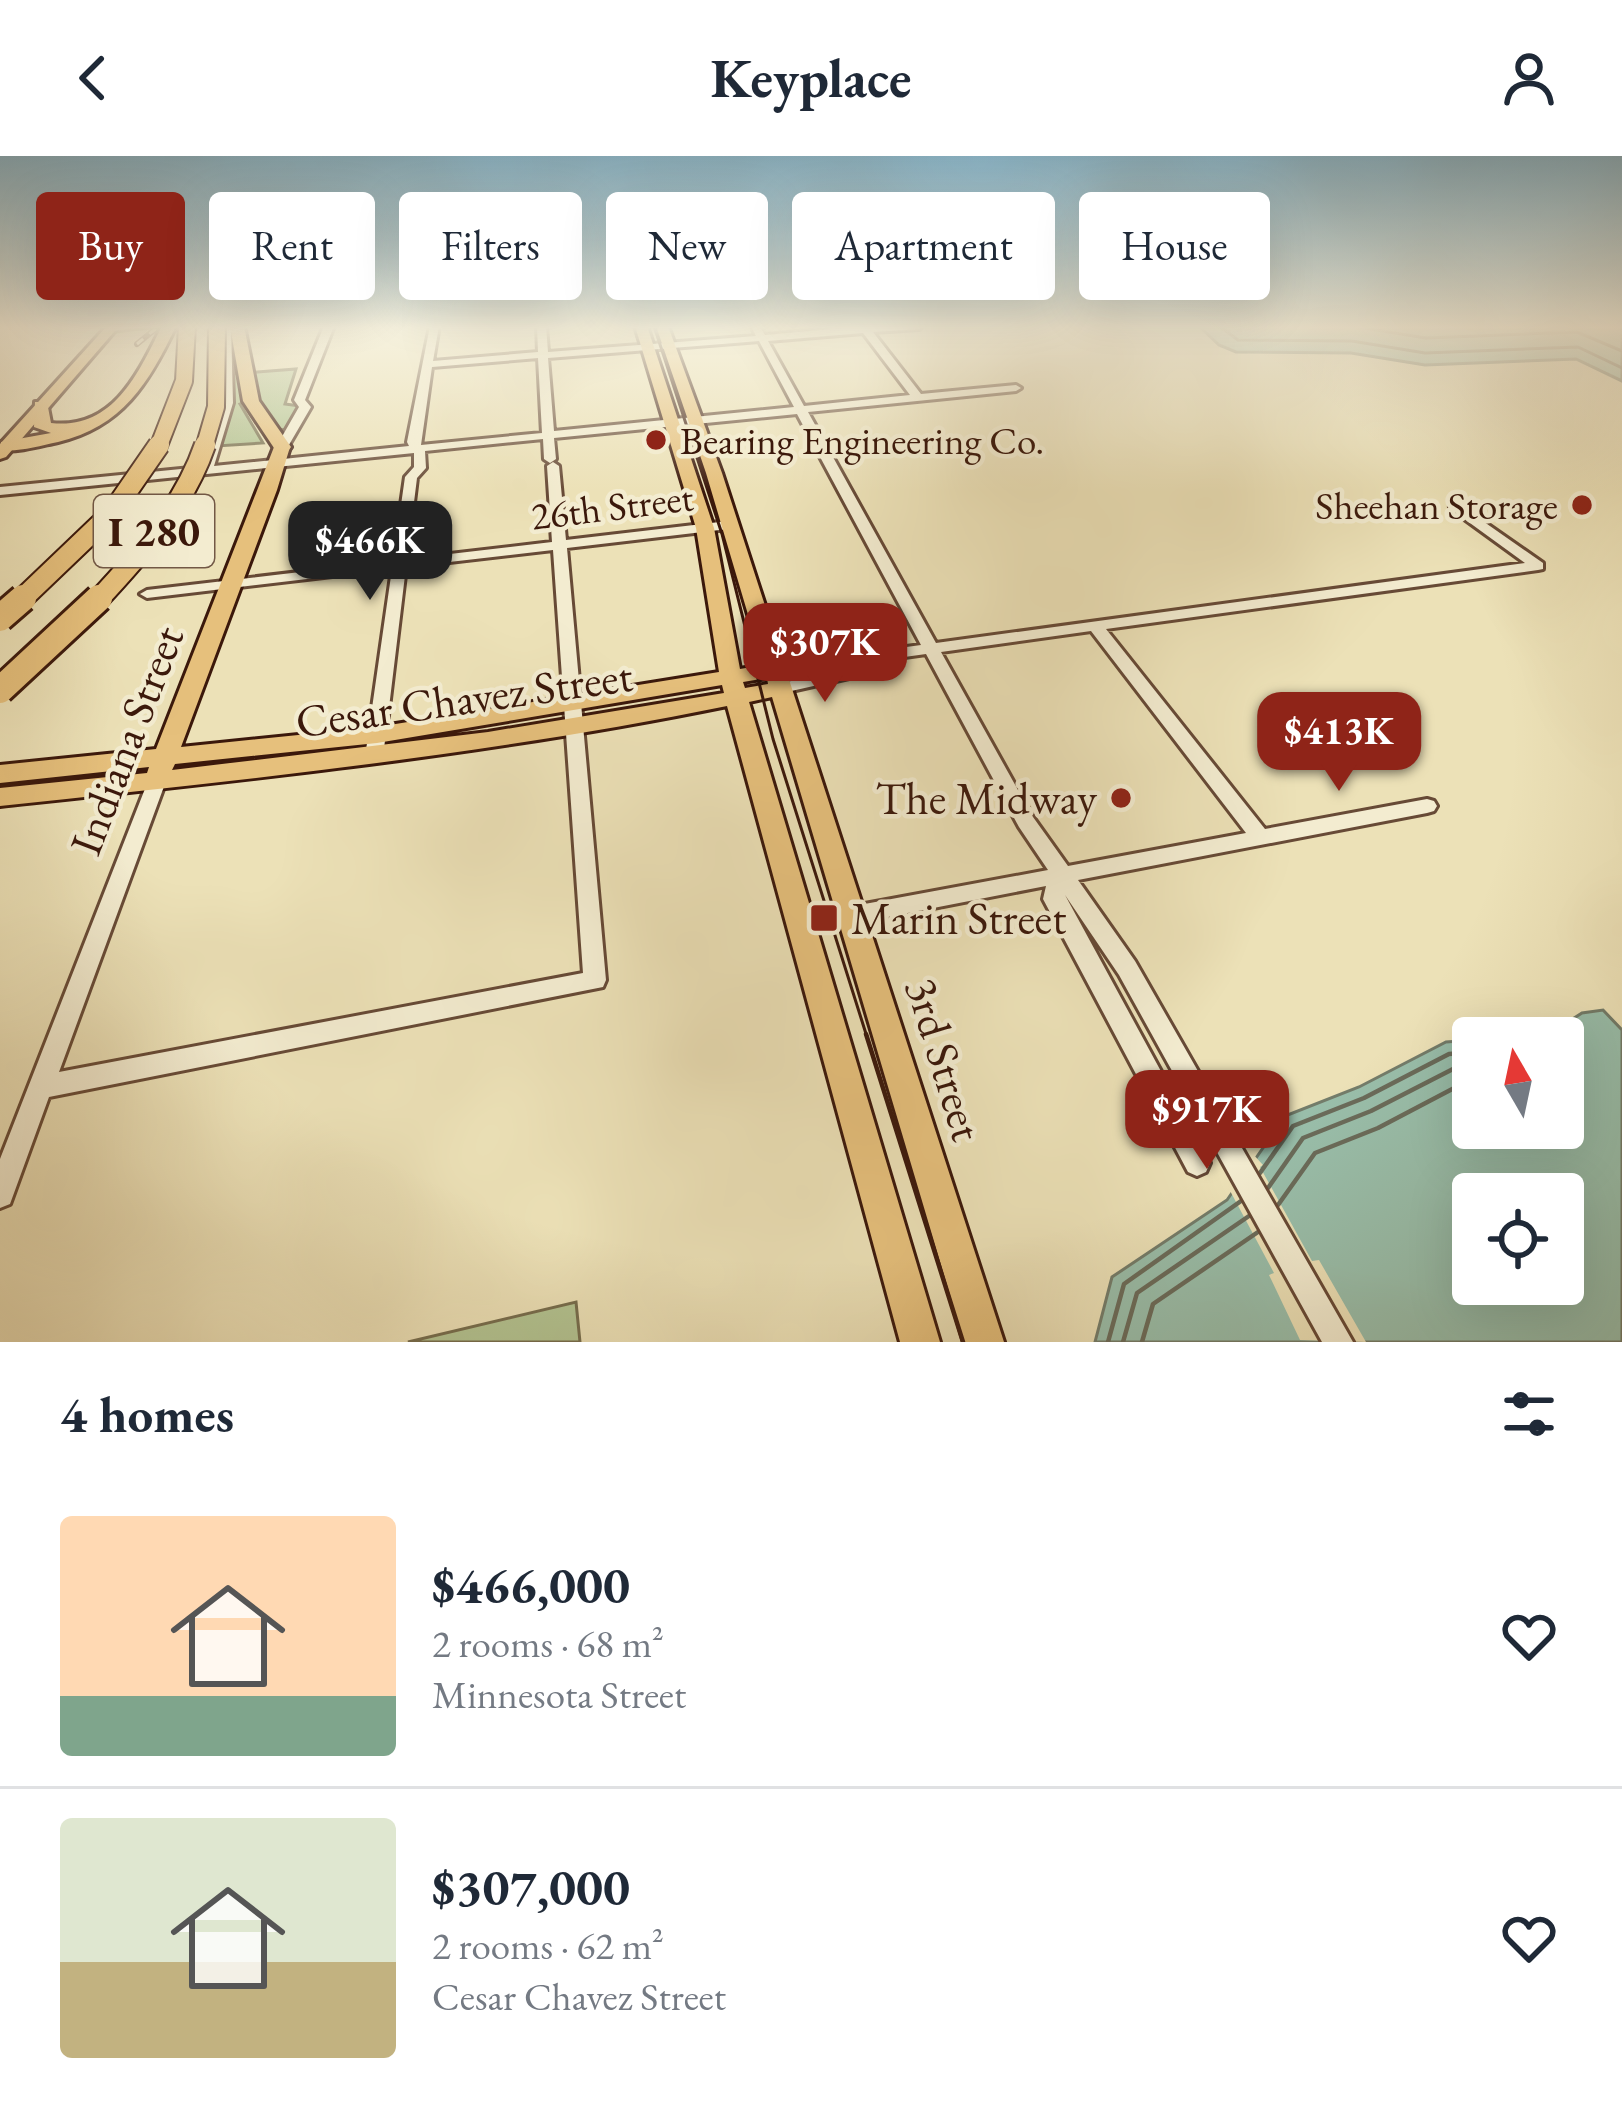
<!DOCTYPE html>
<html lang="en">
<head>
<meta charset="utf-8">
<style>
	body { margin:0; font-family:"EB Garamond",serif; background:#f2f2f3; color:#1f2937; height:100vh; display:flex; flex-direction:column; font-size:45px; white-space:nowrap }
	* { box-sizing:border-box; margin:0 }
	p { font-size:39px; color:#747a83 }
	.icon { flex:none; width:66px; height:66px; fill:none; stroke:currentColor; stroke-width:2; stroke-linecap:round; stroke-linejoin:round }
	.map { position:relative; height:1186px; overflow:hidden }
	.side { display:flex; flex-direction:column; background:#fff; flex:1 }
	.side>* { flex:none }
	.hud { position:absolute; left:36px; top:36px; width:1551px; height:108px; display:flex; gap:24px }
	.needle { width:78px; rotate:351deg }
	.controls { position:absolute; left:1452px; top:861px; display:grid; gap:24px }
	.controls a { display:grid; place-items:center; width:132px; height:132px; border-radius:12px; background:#fff; box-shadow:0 12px 48px #0002; font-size:60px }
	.price { position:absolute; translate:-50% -102px; padding:0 27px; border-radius:24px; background:#8f2418; color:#fff; font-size:39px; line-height:78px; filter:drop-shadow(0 3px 6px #0008) }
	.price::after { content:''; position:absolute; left:50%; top:72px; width:36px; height:27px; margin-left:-18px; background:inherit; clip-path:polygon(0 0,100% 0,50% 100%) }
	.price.selected { background:#222; color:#fff }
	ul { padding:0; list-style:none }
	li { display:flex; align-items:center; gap:36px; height:300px; padding:0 60px }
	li+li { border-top:3px solid #e0e1e3 }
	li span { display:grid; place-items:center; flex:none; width:336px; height:240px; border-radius:12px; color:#555 }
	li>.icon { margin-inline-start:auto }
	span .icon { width:144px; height:144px; fill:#fffc; stroke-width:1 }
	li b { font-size:51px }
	h2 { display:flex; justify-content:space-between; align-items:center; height:144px; padding:0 60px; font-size:51px }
	.tag { padding:0 42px; border-radius:12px; background:#fff; box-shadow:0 12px 48px #0002; font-size:42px; line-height:108px }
	.tag.selected { background:#8f2418; color:#fff }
	header { display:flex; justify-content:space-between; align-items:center; height:156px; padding:0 60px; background:#fff; font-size:54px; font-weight:700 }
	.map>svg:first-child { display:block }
</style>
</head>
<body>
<header><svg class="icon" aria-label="back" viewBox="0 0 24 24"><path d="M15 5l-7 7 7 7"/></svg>Keyplace<svg class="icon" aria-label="person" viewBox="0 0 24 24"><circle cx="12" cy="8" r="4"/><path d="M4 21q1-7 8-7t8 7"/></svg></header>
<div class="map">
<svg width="1622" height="1186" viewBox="0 0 1622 1186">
	<rect width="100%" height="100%" fill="#ece1b7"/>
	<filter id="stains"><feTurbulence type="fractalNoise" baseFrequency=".00167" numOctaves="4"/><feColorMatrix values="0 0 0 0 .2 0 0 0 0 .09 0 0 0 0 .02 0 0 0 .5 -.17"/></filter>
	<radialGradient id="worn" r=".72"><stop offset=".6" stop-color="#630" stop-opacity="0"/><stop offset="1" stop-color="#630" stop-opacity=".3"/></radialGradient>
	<!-- green -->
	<path fill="#b3c492" stroke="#776e4e" stroke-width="3" d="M 296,213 L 285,248 L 300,250 L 286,274 L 278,273 L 257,242 L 240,248 L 263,287 L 217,290 L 231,218 Z
		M 576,1146 L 580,1186 L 408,1186 Z"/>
	<!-- water -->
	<path fill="#99beaa" stroke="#737c6a" stroke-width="3" fill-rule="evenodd" d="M 1199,170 L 1622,170 L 1622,225 L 1576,203 L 1425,209 L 1351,197 L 1236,196 L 1219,189 Z
		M 1603,854 L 1622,874 L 1622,1186 L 1095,1186 L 1112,1121 L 1227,1044 L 1285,960 L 1359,931 L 1446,886 L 1473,884 L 1473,972 L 1563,972 L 1563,882 L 1498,882 L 1549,878 L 1582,857 ZM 1473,1038 L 1563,1038 L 1563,1128 L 1473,1128 Z"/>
	<!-- pier -->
	<path fill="#ece1b7" d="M 1252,997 L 1263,1009 L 1260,1011 L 1312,1105 L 1319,1104 L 1366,1186 L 1300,1184 L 1269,1119 L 1274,1117 L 1228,1031 Z"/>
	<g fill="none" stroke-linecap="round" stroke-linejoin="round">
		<!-- shore-far1 -->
		<path stroke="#6a6b5a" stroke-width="3" d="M 1219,170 L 1238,184 L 1352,185 L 1425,197 L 1578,191 L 1622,212
			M 1247,170 L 1352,170 L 1426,182 L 1577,176 L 1622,195"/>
		<!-- shore -->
		<path stroke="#6a6b5a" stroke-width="4.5" d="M 1260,1017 L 1293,970 L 1364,942 L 1449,898 L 1473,896
			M 1268,1032 L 1303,982 L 1371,955 L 1453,913 L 1473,911
			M 1278,1049 L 1315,997 L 1378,972 L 1458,930 L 1473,929
			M 1108,1186 L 1124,1128 L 1241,1045
			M 1123,1186 L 1137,1137 L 1249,1060
			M 1142,1186 L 1153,1148 L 1258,1076"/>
		<defs>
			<path id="minor" d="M 108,170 L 152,170 L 111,175 L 108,174 Z
				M 222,170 L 231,170 L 233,247 L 214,310 L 409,290 L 407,286 L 430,170 L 439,170 L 433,205 L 538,196 L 537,170 L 546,170 L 548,196 L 756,180 L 751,170 L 759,170 L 765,179 L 865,170 L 923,170 L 919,173 L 873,176 L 921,238 L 1016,229 L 1021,232 L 1016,235 L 808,256 L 936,487 L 1525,407 L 1452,354 L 1450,351 L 1457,347 L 1543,407 L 1543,413 L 1538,414 L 1106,473 L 1265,673 L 1427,643 L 1434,645 L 1437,650 L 1434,655 L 1427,657 L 1078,724 L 1135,805 L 1353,1186 L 1322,1186 L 1119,819 L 1065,739 L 1206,998 L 1210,1007 L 1206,1016 L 1197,1020 L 1188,1016 L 1043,743 L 1046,730 L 800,778 L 792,775 L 789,769 L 792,763 L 800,760 L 1048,714 L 1019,671 L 926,498 L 883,504 L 891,509 L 889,513 L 778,538 L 770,533 L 778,528 L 882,504 L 773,519 L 767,518 L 765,514 L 767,510 L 921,489 L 797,258 L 554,282 L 556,303 L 550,307 L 544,303 L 543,283 L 425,295 L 426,312 L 417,322 L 407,403 L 552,386 L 547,310 L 553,306 L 559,310 L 566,384 L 728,365 L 735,369 L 728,373 L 567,392 L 606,824 L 603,831 L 49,941 L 10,1048 L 0,1052 L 0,1003 L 150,620 L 157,618 L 166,625 L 59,916 L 583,817 L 553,394 L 406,411 L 383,601 L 374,607 L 365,601 L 392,413 L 147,442 L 140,438 L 147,434 L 393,405 L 405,321 L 414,311 L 414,297 L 0,339 L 0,331 L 201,311 L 223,247 ZM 863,177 L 910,239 L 804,250 L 768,185 ZM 759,185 L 794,251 L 554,275 L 548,202 ZM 538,202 L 542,277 L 421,289 L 432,211 ZM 1091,475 L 1246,677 L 1068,710 L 1033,661 L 941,496 Z
				M 324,170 L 334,170 L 305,244 L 311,251 L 286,294 L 278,294 L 276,291 L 299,251 L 294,244 Z"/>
			<path id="major" d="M 107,170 L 119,170 L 6,301 L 0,303 L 0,288 Z
				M 635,170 L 647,170 L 714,372 L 740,513 L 763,509 L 706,317 L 656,170 L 668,170 L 722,317 L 1004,1186 L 964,1186 L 772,541 L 749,546 L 940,1186 L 900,1186 L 727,550 C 487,599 243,624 0,650 L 0,632 L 147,617 L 149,611 L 0,627 L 0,609 L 156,593 L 274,291 L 282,286 L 290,291 L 277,334 L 181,591 L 377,571 L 719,516 L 696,372 ZM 767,522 L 768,528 L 745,532 L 743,526 ZM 722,529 L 724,537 L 488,576 L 172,614 L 175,608 L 377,587 Z"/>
			<path id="highway" d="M 162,170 L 176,170 C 149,227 122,271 58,286 C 39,290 19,296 1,294 L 1,286 L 51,277 L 34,271 L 35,246 L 47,246 L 51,267 C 113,274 138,218 162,170 Z
				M 230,170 L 244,170 L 259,245 L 291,291 L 288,295 L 276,295 L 243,245 Z"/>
		</defs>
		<!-- minor casing -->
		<use href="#minor" stroke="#674a36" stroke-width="6"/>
		<!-- major casing -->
		<use href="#major" stroke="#3b180b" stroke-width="6"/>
		<!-- highway casing -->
		<use href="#highway" stroke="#3b180b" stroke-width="6"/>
		<!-- minor -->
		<use href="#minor" fill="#f3ecd0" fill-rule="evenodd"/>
		<!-- major -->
		<use href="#major" fill="#e6c07c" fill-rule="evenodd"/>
		<!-- highway -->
		<use href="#highway" fill="#e6c07c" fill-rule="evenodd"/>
		<!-- tram-far1 -->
		<path stroke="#3b180b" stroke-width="3" d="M 654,170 L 722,378 L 773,583 L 867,881"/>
		<!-- tram -->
		<path stroke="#3b180b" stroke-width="4.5" d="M 866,878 L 963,1186"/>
		<defs>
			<path id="rail" d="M 137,188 L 159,170"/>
		</defs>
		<!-- rail casing -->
		<use href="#rail" stroke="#3b180b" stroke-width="6"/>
		<!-- rail -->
		<use href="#rail" stroke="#f3ecd0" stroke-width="3" stroke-dasharray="8" stroke-linecap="butt"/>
		<defs>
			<path id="highway-bridge-far2" d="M 158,292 L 184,225 L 187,170
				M 204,292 L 216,251 L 217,170"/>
			<path id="highway-bridge-far1" d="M 20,445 L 112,357 L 159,289
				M 97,445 C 140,399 184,350 205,289"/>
			<path id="highway-bridge" d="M 0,462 L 23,442
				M 0,534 L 99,442"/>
		</defs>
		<!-- highway-bridge-far2 casing -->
		<use href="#highway-bridge-far2" stroke="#3b180b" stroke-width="20" stroke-linecap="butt"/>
		<!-- highway-bridge-far1 casing -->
		<use href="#highway-bridge-far1" stroke="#3b180b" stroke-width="24" stroke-linecap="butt"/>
		<!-- highway-bridge casing -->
		<use href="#highway-bridge" stroke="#3b180b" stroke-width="32" stroke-linecap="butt"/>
		<!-- highway-bridge-far2 -->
		<use href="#highway-bridge-far2" stroke="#e6c07c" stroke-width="16"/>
		<!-- highway-bridge-far1 -->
		<use href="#highway-bridge-far1" stroke="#e6c07c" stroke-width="20"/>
		<!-- highway-bridge -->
		<use href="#highway-bridge" stroke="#e6c07c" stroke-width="26"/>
	</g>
	<!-- sky -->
	<linearGradient id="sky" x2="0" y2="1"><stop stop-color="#88b8cf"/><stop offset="0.51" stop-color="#f6f2df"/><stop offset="1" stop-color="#f6f2df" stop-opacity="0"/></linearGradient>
	<rect width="1622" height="336" fill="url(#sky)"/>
	<!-- markers -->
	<g fill="#8f2418" stroke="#f3ecd0" stroke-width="4.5">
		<circle cx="656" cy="284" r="12"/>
		<circle cx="1582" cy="349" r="12"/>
		<circle cx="1121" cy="642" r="12"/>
		<rect x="809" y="747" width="30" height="30" rx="6"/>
	</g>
	<g text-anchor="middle" stroke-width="9" stroke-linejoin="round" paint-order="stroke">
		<!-- far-poi labels -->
		<g font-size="39" fill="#3b180b" stroke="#f3ecd0" text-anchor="start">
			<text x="680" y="298">Bearing Engineering Co.</text>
			<text x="1558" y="363" text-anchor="end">Sheehan Storage</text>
		</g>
		<!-- far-street labels -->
		<g font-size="39" fill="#3b180b" stroke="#f3ecd0">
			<text transform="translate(612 350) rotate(-7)" y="14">26th Street</text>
		</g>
		<!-- shield labels -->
		<rect fill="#f3ecd0" stroke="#725846" stroke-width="3" x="94" y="339" width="120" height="72" rx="9"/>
		<g font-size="42" font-weight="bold" fill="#3b180b">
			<text x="154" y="390">I 280</text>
		</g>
		<!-- street labels -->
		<g font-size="45" fill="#3b180b" stroke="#f3ecd0">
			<text transform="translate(464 542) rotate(-8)" y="16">Cesar Chavez Street</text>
			<text transform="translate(126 584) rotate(-69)" y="16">Indiana Street</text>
			<text transform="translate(945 903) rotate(73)" y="16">3rd Street</text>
		</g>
		<!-- poi labels -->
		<g font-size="45" fill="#3b180b" stroke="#f3ecd0" text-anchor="end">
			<text x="1097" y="658">The Midway</text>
			<text x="851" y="778" text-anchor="start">Marin Street</text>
		</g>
	</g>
	<rect width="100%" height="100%" filter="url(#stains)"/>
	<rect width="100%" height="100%" fill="url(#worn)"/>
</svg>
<div class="controls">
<a><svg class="needle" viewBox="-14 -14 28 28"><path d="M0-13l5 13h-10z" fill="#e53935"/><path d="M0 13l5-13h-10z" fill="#747a83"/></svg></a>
<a><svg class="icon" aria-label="locate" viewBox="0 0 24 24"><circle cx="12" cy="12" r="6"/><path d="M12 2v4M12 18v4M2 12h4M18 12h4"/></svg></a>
</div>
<b class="price selected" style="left:370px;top:447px">$466K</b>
<b class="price" style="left:825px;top:549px">$307K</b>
<b class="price" style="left:1339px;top:638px">$413K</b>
<b class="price" style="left:1207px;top:1016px">$917K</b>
<div class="hud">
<a class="tag selected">Buy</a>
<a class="tag">Rent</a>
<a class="tag">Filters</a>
<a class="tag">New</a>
<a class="tag">Apartment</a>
<a class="tag">House</a>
</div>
</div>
<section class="side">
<h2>4 homes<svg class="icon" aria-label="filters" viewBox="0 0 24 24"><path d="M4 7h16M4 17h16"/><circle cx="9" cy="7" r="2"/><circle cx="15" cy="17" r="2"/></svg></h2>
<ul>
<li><span style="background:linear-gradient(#ffd9b3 75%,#7fa58c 0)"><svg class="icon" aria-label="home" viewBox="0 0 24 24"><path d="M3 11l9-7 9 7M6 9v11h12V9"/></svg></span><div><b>$466,000</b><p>2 rooms · 68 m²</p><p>Minnesota Street</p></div><svg class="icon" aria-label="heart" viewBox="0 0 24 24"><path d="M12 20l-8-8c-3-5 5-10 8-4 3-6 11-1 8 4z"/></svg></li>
<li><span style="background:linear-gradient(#dfe7d0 60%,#c2b280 0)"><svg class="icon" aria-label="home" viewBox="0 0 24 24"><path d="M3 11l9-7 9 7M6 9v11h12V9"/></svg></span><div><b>$307,000</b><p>2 rooms · 62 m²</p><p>Cesar Chavez Street</p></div><svg class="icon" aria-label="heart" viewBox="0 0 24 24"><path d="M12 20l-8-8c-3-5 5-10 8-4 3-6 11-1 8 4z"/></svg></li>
</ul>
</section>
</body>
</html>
